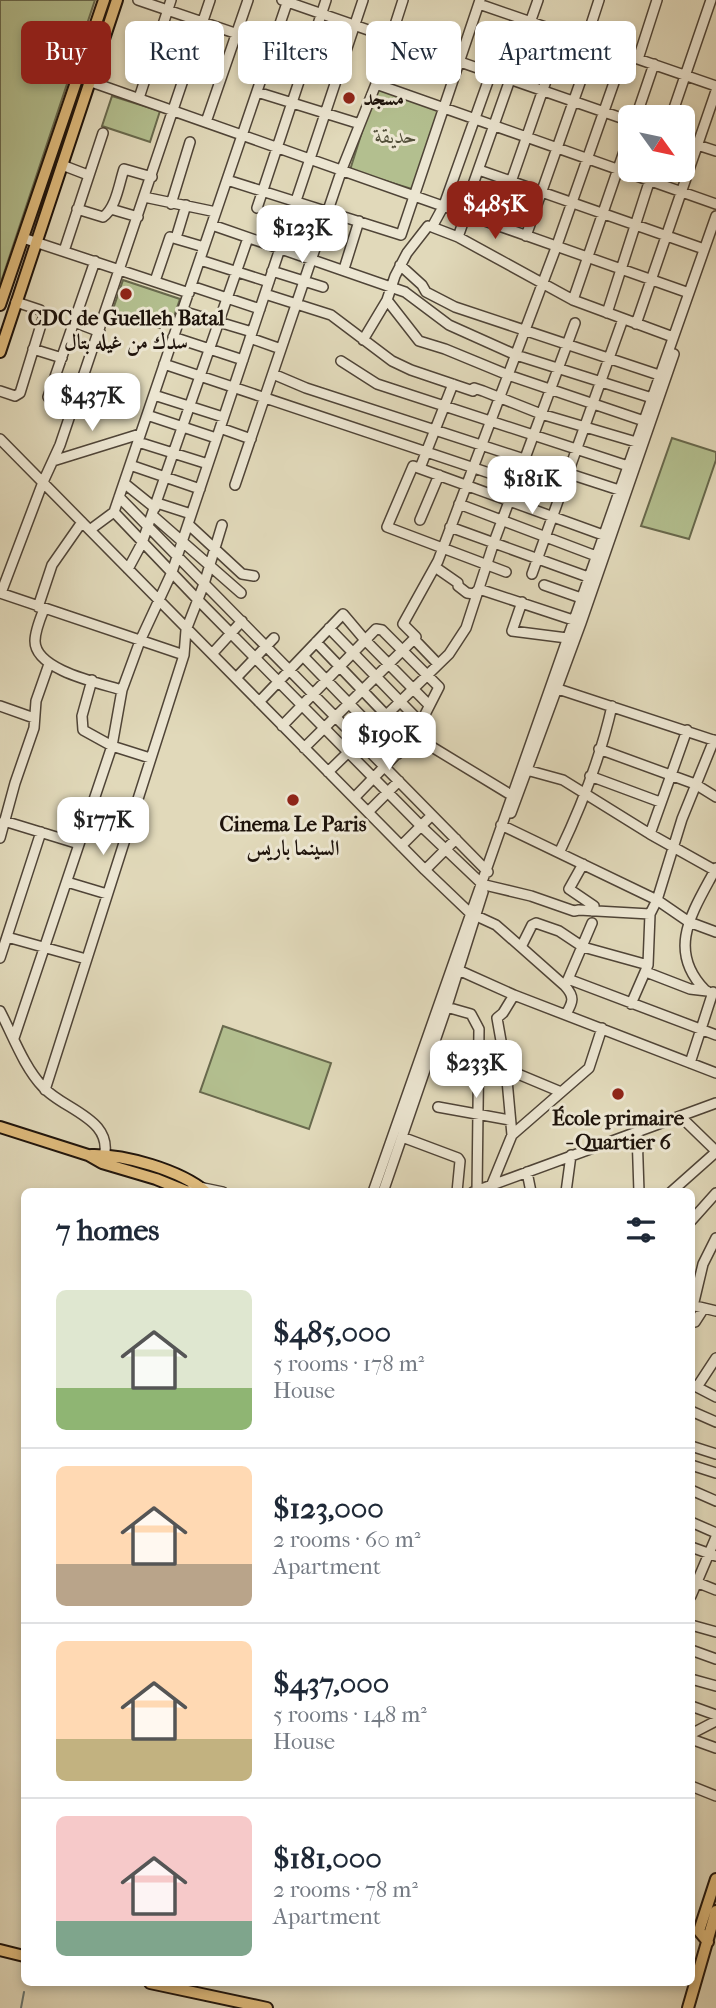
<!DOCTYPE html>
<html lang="en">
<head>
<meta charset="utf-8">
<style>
	body { margin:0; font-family:"IM FELL French Canon",Amiri,serif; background:#f2f2f3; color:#1f2937; height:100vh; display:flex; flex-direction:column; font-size:26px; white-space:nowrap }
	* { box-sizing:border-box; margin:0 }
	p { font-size:23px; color:#747a83 }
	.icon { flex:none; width:38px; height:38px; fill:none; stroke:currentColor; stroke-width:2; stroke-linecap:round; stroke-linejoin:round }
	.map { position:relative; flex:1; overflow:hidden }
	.details { position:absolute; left:21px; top:1188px; width:674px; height:798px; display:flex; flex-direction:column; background:#fff; border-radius:10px; box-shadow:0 4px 10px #0003 }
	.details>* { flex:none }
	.guide { position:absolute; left:21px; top:21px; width:676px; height:63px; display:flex; gap:14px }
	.needle { width:46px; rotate:123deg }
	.tools { position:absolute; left:618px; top:105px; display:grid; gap:14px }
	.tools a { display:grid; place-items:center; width:77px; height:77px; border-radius:10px; background:#fff; box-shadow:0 4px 10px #0003; font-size:35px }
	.price { position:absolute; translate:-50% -60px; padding:0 16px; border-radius:14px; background:#fff; color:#222; font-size:23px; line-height:46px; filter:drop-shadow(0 2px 4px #0008) }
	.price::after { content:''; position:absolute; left:50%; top:42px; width:21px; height:16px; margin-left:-10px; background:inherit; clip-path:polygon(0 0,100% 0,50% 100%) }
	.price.current { background:#8f2418; color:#fff }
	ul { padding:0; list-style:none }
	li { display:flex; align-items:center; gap:21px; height:175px; padding:0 35px }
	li+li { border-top:2px solid #e0e1e3 }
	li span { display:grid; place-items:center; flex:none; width:196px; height:140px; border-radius:10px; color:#555 }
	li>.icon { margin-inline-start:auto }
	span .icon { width:84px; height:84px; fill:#fffc; stroke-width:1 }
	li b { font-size:30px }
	h2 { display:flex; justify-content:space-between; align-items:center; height:84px; padding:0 35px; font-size:30px }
	.pill { padding:0 24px; border-radius:10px; background:#fff; box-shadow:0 4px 10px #0003; font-size:24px; line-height:63px }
	.pill.current { background:#8f2418; color:#fff }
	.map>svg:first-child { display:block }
</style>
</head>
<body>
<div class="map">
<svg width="716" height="2008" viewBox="0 0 716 2008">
	<rect width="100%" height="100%" fill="#e1d9ba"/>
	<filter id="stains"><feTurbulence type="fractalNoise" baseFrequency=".00286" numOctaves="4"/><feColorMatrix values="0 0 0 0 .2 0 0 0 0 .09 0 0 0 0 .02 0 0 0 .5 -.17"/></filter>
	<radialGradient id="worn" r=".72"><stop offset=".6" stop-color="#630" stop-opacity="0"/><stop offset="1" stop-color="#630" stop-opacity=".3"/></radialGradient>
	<!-- green -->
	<path fill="#b3bf8f" stroke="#68694d" stroke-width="2" d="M 0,0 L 95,0 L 0,285 Z
		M 377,84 L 442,107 L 415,190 L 350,170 Z
		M 112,96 L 160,111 L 150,142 L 102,126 Z
		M 123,280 L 180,299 L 171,325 L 163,323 L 160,328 L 112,312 Z
		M 672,438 L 716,452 L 716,460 L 689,539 L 641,526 Z
		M 223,1026 L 331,1063 L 309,1129 L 200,1092 Z"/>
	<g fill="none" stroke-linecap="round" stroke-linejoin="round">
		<!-- stream -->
		<path stroke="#677673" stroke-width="2" d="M 21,2008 L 24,1992"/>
		<defs>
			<path id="minor" d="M 138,0 L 340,69
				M 282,0 L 630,121
				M 479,4 L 716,86
				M 586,40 L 599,0
				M 638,59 L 657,0
				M 83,79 L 689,293
				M 376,84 L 716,204
				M 257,92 L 360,124
				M 139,98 L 171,0
				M 636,117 L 654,64
				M 671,117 L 711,0
				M 206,122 L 248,0
				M 682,140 L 716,151
				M 62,165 L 88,175
				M 479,170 L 704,249
				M 227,180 L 401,235 L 480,0
				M 144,197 L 216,212
				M 171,204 L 190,142
				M 257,208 L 326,0
				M 77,209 L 103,217 C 116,208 119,184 124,169 L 152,177
				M 111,209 L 138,217
				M 463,213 L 538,0
				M 212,225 L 405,292 L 449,325 L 516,355 L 652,398
				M 496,225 L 563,32
				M 432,227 L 458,237 L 573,300 L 673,337
				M 526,236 L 594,43
				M 458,237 L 466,214
				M 23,238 L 189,293
				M 176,238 L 186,205
				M 64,251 L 103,133
				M 200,260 L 269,282
				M 400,265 L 422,285 L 426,292 L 455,307 L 665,377
				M 344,269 L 359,221
				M 272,271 L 323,287
				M 155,281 L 170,237 L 204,247
				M 191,286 L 260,309
				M 265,294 L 331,315 L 392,361 L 411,370 L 473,391 L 474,388 L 483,391 L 541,414 L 636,442
				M 387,300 L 419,341 L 445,349 L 508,375 L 644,421
				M 573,300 L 630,134
				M 182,311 L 252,332
				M 607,313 L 653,170
				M 74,322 L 100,332
				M 636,324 L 716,91
				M 173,337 L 243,360
				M 250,338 L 281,349
				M 363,340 L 387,300 L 395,276 L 407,253 L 428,226 L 432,227 L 444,205 L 491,73
				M 33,349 L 62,358
				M 341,361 L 377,384 L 628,466
				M 164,364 L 516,482
				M 273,374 L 306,388 L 619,490
				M 0,391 L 15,396 L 20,393 L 44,315 L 40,310 L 16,302
				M 154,395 L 223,417
				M 72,408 L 51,401 L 48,397 L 95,261
				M 147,415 L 216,438
				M 220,428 L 251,439
				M 0,439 L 425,870 L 470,913 L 496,925 L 565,986 C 575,997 573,1002 566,1014
				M 138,442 L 208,464
				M 53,461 L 140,434
				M 130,465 L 200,489
				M 420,468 L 453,384
				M 124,483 L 155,508
				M 235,485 L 342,169 L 376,84 L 403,0
				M 119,497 L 488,872
				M 157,503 L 191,514
				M 459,504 L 596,556
				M 114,512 L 198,600 L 421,826 L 481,883
				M 152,515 L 241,593
				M 420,520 L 439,475
				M 188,524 L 242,574 L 254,576
				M 450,527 L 588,577
				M 91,529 L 114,512 L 288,0
				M 435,567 L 458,583 L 458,586 L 467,593 L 474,594 L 479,589 L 576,621
				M 128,569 L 142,543 L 248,238
				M 506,572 L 387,527 L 413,466 L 603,535
				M 532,574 L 623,319
				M 544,585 L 581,598
				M 0,593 L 184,655
				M 1,593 L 43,482 L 60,445 L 210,0
				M 522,602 L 512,631 L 567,638
				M 38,607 L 52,565 L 82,522
				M 44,609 C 40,619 35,631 35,641 C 35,670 99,683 122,690
				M 329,628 L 422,724
				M 414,639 L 438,664
				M 316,642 L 410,740
				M 212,654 L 242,621
				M 303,656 L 398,754
				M 236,678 L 274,638
				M 92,680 L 82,716 L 83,730 L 112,746 L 150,758
				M 555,688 L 716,741
				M 259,702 L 343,614 L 365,640 L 429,705
				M 0,706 L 34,718
				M 282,726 L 376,629 L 382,630 L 439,687 L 414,736 L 354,798
				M 414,736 L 511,795
				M 304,748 L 416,637 L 403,624 L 438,561 L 557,245 L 624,54
				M 599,749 L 695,784 L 716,797
				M 523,769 L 563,780 L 650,834 L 716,871
				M 328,772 L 449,654 L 466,628 L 494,542 L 575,323
				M 590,776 L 660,802
				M 368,812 L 399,781
				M 511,813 L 581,623 L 674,354
				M 4,821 L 79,844
				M 501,825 L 657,900 L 689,922 L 716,932
				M 650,834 L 687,730
				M 0,838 L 15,783 L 34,728 L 36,701 L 49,664
				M 401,846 L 432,815
				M 560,851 C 582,805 601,755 612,706
				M 583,864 L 569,889 L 594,906 L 592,911
				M 425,870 L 456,839
				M 67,882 L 107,894
				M 485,885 L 531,896 L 574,911 L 579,910 L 650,914
				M 7,937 L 86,959
				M 521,947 L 532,925 L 536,923 L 559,931 L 583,947 L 648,965
				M 0,958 L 41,832
				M 456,969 L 514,995 L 716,1073
				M 646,972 L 690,989 L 707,991
				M 568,979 L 716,1035
				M 566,984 L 592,923
				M 705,990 C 665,949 694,910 716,868
				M 631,1004 L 648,965 L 650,914 L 657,900 L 682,819 L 714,740
				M 443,1006 L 471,1014 L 479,1029 L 477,1192
				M 0,1011 C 13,1036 24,1067 43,1087 C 63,1110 117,1119 103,1161
				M 14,1038 L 112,746 L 122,690 L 140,641 L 172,572 L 363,0
				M 690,1063 L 713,992
				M 506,1069 L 561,1092
				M 45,1090 L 184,655 L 186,630 L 204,584 L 222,525
				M 438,1107 L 510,1120
				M 681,1117 L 716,1151
				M 637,1132 L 639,1192
				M 512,1135 L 506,1069 L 497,1018 L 503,1013 L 514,995
				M 402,1137 L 458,1158 L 460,1161 L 457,1192
				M 527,1172 L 531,1192
				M 492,1184 L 512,1135 L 589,1068 L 602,1028
				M 187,1192 L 199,1187 L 223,1192
				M 373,1192 L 716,216
				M 383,1192 L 447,1006 L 483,892
				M 473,1192 L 716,1103
				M 566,1192 L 571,1155
				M 671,1192 L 716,1152
				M 691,1221 L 716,1193
				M 691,1305 L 716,1311
				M 693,1306 L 703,1264 L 716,1238
				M 695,1322 L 704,1308
				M 691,1384 L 716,1397
				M 697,1387 L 716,1358
				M 691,1411 L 716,1422
				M 691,1446 L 716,1454
				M 691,1465 L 716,1473
				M 691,1490 L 716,1501
				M 691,1522 L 716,1533
				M 691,1547 L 716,1556
				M 691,1580 L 716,1590
				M 691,1596 L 716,1537
				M 691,1625 L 716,1632
				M 691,1650 L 716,1659
				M 691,1679 L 716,1686
				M 691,1706 L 716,1715
				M 691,1734 L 716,1721
				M 691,1739 L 716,1748
				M 691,1786 L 716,1796"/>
			<path id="major" d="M 0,305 L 104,0
				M 0,352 L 117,0
				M 0,1127 L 88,1155 L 102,1163 L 156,1179 L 188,1192
				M 91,1155 C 124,1154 180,1170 206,1192
				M 708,1942 L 699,1931 L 716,1879
				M 0,1950 L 24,1956
				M 150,1983 L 267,2008
				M 688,2008 L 716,1911"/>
		</defs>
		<!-- minor casing -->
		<use href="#minor" stroke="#4f4437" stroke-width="12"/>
		<!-- major casing -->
		<use href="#major" stroke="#1e130b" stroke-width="14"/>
		<!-- minor -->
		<use href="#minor" stroke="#ece6d2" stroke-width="9"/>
		<!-- major -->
		<use href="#major" stroke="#e0bc7d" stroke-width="10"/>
	</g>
	<!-- markers -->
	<g fill="#8f2418" stroke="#ece6d2" stroke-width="2.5">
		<circle cx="349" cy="98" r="7"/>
		<circle cx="126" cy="294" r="7"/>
		<circle cx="293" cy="800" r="7"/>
		<circle cx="618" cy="1094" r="7"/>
	</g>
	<g text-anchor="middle" stroke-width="6" stroke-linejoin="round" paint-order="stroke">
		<!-- poi labels -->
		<g font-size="21" font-weight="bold" fill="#1e130b" stroke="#ece6d2">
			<text x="363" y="105" text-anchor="start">مسجد</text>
			<text x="126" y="325">CDC de Guelleh Batal<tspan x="126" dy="24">سدك من غيله بتال</tspan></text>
			<text x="293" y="831">Cinema Le Paris<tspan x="293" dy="24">السينما باريس</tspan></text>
			<text x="618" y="1125">École primaire<tspan x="618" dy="24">- Quartier 6</tspan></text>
		</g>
		<!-- park labels -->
		<g font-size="21" font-style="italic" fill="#524f39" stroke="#ece6d2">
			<text x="396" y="143">حديقة</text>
		</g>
	</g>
	<rect width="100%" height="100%" filter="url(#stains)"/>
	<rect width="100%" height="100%" fill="url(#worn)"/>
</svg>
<div class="tools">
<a><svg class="needle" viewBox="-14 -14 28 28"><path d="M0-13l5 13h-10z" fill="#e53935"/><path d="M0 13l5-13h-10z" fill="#747a83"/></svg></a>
</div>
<b class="price current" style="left:495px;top:241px">$485K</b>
<b class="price" style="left:302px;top:265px">$123K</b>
<b class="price" style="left:92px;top:433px">$437K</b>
<b class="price" style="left:532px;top:516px">$181K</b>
<b class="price" style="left:389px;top:772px">$190K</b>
<b class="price" style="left:103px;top:857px">$177K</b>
<b class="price" style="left:476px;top:1100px">$233K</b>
<div class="guide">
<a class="pill current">Buy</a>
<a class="pill">Rent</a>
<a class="pill">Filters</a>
<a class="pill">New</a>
<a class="pill">Apartment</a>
</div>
<section class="details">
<h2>7 homes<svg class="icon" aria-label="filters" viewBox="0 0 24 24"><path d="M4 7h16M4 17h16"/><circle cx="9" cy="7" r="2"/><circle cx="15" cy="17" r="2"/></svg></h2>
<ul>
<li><span style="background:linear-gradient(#dfe7d0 70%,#8fb573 0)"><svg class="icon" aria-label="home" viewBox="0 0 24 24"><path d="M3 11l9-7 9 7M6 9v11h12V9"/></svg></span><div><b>$485,000</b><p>5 rooms · 178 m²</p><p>House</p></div></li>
<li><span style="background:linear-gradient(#ffd9b3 70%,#b9a48a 0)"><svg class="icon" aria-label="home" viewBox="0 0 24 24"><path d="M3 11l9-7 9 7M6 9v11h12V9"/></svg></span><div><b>$123,000</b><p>2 rooms · 60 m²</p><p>Apartment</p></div></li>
<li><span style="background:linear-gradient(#ffd9b3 70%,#c2b280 0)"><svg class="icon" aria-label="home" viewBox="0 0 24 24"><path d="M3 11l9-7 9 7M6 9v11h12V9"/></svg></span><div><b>$437,000</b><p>5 rooms · 148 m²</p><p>House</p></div></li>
<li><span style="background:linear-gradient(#f6c9c9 75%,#7fa58c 0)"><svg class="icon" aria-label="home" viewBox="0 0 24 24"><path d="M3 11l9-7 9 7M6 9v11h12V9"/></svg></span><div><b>$181,000</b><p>2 rooms · 78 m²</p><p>Apartment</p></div></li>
</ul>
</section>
</div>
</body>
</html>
